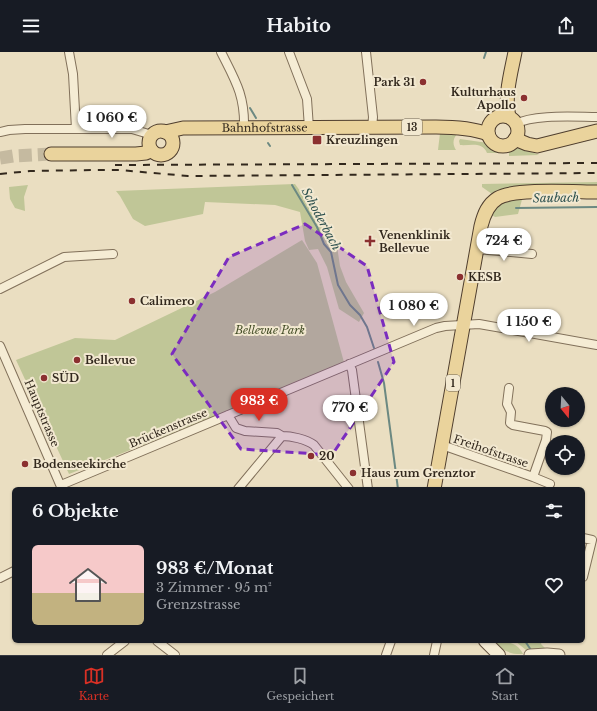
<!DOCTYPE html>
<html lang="de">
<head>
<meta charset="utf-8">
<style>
	body { margin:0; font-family:"Libre Baskerville",serif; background:#20242c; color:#f1f3f6; height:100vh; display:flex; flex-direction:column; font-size:15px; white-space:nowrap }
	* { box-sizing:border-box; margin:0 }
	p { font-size:13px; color:#9ea1a6 }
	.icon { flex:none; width:22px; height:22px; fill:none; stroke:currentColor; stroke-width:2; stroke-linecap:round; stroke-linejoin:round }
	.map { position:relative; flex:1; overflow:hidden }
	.side { position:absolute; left:12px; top:435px; width:573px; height:156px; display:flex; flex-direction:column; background:#171b24; border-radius:6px; box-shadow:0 1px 3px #0004 }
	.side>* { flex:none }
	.needle { width:26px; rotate:162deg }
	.fabs { position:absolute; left:545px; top:335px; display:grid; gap:8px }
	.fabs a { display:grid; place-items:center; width:40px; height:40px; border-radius:50%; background:#171b24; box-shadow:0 1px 3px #0004; font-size:20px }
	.price { position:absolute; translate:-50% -34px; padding:0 9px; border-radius:14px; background:#fff; color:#222; font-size:13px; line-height:26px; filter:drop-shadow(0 1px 2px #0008) }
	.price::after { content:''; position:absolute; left:50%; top:24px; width:12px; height:9px; margin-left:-6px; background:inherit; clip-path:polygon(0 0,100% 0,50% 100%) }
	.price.current { background:#d93025; color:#fff }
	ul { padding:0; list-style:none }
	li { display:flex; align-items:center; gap:12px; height:100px; padding:0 20px }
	li span { display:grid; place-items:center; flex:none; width:112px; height:80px; border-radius:6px; color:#555 }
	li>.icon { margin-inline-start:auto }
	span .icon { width:48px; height:48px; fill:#fffc; stroke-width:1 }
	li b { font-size:17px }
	h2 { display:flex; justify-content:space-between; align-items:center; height:48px; padding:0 20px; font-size:17px }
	header { display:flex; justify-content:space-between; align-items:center; height:52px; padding:0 20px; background:#171b24; font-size:18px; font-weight:800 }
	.tab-bar { display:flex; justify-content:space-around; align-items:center; height:56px; border-top:1px solid #363941; background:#171b24; font-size:11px; color:#9ea1a6 }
	.tab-bar a { display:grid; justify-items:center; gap:2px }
	.tab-bar .current { color:#d93025 }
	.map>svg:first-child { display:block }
</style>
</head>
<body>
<header><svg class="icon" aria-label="menu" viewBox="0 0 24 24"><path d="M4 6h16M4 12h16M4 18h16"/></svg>Habito<svg class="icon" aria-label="share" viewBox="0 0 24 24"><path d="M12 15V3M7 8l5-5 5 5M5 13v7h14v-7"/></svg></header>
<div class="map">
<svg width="597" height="603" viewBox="0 0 597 603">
	<rect width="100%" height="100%" fill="#eadec1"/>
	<!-- green -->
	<path fill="#c0c697" d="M 440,81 L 457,82 C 452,88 453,93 456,98 L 438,98 Z
		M 460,87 L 488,91 L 499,97 L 521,96 L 539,103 L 509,104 L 509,101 L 487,101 C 482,89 470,94 460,93 L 459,89 Z
		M 597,130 L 597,136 L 492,142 L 482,135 L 482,132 Z
		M 295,132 L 332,183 L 337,194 L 340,214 L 346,230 L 364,261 L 359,270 L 339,257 L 327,215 L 318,197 L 309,198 L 305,189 L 300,160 L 275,153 L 205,150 L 203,162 L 145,174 L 133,167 L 120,144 L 116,139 Z
		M 28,133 L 24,145 L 25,159 L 15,156 L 10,147 L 9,135 Z
		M 523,144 L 518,162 L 495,165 L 492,163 L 491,161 L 502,150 Z
		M 302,188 L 317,211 L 345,314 L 69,422 L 16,308 L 75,286 L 115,288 L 215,240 Z
		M 491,589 C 503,589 517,589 523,602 C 510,603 500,597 491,589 Z
		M 515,589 L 542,589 L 541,592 L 546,597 L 526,598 Z"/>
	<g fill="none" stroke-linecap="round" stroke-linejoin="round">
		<!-- stream -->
		<path stroke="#6c8982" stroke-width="2" d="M 484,6 L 486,0
			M 250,56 L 256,66
			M 268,91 L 270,94
			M 292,133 L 317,175 L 324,192 L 331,200 L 338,233 L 350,253 L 360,263 L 367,275 L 374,296
			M 516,156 L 597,155
			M 378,310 L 384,331 L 398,437
			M 525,589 L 531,598"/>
		<!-- primary-tunnel -->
		<path stroke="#c5baa0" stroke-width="13" stroke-dasharray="13 6" stroke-linecap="butt" d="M 0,106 L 13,104 L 51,102"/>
		<defs>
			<path id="minor" d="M 69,0 L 73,22 L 76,77
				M 221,0 C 235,28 245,43 244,76
				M 289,0 L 307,47 L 309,76
				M 366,0 L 373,65 L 372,76
				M 516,72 C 533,62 576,65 597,65
				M 0,80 L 9,78 L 25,77 L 132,77 L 152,83
				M 477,197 L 532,202
				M 0,237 L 64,205 L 113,202
				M 0,294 L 62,437
				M 349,312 L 352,318 L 368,437
				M 228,363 L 236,376 L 245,379 L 277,381 L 282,384
				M 442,393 L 533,425 L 546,388 L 547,380 L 545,379 L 513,373 L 510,371 L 511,360 L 507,352 L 509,336
				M 533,425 L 550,432
				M 61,433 L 436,276 L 445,274 L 479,272 L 597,293
				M 238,437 L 282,384 C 291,384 306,387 314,393 L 349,437
				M 583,486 L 592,488 L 583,525
				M 0,526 L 14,519
				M 157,589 L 175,603
				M 107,603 L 125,589
				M 386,603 L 391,589
				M 434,603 L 437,589"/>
			<path id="tertiary" d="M 530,603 L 547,602 L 559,603"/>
			<path id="secondary" d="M 485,589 L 499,603"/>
			<g id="primary">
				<circle cx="503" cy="79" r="15"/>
				<path d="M 509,65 C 504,44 511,21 515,0"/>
				<circle cx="161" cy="91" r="12"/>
				<path id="s1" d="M 165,80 L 183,76 L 436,75 C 454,75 472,76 488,82"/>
				<path d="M 515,87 L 527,92 L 537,94 L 597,79"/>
				<path d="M 51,102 L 136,102 L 146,101 L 151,98"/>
				<path d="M 434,437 L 481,174 C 484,162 488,152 498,146 C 514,136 576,140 597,140"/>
			</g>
		</defs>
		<!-- minor casing -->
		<use href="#minor" stroke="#81705a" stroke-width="10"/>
		<!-- tertiary casing -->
		<use href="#tertiary" stroke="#81705a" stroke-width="13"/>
		<!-- secondary casing -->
		<use href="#secondary" stroke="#63513e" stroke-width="14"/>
		<!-- primary casing -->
		<use href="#primary" stroke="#4f3e2e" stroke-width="15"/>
		<!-- minor -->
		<use href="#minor" stroke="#f5ecd4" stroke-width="8"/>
		<!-- tertiary -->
		<use href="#tertiary" stroke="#f5ecd4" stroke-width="11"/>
		<!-- secondary -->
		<use href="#secondary" stroke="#f5ecd4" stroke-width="12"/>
		<!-- primary -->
		<use href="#primary" stroke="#ead39c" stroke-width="13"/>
		<!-- rail -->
		<path stroke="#32281d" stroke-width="2" stroke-dasharray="7 7" stroke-linecap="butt" d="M 115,113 L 597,111
			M 0,122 L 30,119 L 95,118 L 119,118 L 188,124 L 597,121"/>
	</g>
	<!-- marked area -->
	<path fill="#7b2cbf" fill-opacity="0.2" stroke="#7b2cbf" stroke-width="3" stroke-dasharray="8 5" stroke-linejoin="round" d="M 305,172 L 367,214 L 394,310 L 332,403 L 241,397 L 172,302 L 229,205 Z"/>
	<!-- markers -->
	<g fill="#8b3030" stroke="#f2e8d0" stroke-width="1.5">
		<circle cx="423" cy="30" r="4"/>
		<circle cx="524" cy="46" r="4"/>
		<rect x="312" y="83" width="10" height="10" rx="2"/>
		<path d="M368 183h4v4h4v4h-4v4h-4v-4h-4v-4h4z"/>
		<circle cx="460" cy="225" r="4"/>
		<circle cx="132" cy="249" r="4"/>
		<circle cx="77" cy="308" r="4"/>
		<circle cx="44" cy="326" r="4"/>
		<circle cx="311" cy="404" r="4"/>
		<circle cx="25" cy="412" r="4"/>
		<circle cx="353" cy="421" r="4"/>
	</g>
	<g text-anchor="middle" stroke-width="4" stroke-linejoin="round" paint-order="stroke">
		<!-- shield labels -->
		<g fill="#f2e8d0" stroke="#6c6253" stroke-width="1">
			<rect x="402" y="67" width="20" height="16" rx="3"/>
			<rect x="446" y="323" width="14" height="16" rx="3"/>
		</g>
		<g font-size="10" font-weight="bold" fill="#32281d">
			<text x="412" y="79">13</text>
			<text x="453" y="335">1</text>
		</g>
		<!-- poi labels -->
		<g font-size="11" font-weight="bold" fill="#32281d" stroke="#f2e8d0" text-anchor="start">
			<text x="415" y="34" text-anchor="end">Park 31</text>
			<text x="516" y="44" text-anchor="end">Kulturhaus<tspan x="516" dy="13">Apollo</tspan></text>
			<text x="326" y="92">Kreuzlingen</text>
			<text x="379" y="187">Venenklinik<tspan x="379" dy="13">Bellevue</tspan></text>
			<text x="468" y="229">KESB</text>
			<text x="140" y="253">Calimero</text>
			<text x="85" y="312">Bellevue</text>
			<text x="52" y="330">SÜD</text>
			<text x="319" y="408">20</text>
			<text x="33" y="416">Bodenseekirche</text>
			<text x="361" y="425">Haus zum Grenztor</text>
		</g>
		<!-- street labels -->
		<g font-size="11" fill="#32281d" stroke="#f2e8d0">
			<text dy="4" stroke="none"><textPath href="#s1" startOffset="100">Bahnhofstrasse</textPath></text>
			<text transform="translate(42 361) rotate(67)" y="4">Hauptstrasse</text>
			<text transform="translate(168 376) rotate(-23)" y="4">Brückenstrasse</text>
			<text transform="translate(491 399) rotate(19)" y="4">Freihofstrasse</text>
		</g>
		<!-- park labels -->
		<g font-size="11" font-style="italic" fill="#434d26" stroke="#f2e8d0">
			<text x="270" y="282">Bellevue Park</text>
		</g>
		<!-- water labels -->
		<g font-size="12" font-style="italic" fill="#2e514f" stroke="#f2e8d0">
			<text transform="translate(556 146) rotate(-1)" y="4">Saubach</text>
			<text transform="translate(321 167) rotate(62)" y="4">Schoderbach</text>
		</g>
	</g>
</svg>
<div class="fabs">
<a><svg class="needle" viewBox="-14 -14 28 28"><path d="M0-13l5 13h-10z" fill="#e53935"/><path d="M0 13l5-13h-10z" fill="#9ea1a6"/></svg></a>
<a><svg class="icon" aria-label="locate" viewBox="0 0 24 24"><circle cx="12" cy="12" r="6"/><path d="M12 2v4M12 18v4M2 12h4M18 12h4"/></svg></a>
</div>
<b class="price" style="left:112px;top:87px">1 060 €</b>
<b class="price" style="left:504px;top:210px">724 €</b>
<b class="price" style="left:414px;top:275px">1 080 €</b>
<b class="price" style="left:529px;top:291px">1 150 €</b>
<b class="price current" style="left:259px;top:370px">983 €</b>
<b class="price" style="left:350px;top:377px">770 €</b>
<section class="side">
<h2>6 Objekte<svg class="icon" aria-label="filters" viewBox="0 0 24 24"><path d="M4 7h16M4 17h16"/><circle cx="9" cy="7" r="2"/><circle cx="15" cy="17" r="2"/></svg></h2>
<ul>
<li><span style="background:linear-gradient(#f6c9c9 60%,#c2b280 0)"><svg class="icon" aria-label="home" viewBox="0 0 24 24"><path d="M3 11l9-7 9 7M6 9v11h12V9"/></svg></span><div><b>983 €/Monat</b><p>3 Zimmer · 95 m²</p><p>Grenzstrasse</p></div><svg class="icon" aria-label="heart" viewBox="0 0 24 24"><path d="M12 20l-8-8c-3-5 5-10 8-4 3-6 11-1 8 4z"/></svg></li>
</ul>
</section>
</div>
<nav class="tab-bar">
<a class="current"><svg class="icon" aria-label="map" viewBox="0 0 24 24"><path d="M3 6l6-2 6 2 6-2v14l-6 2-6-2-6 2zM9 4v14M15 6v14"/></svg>Karte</a>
<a><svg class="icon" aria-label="saved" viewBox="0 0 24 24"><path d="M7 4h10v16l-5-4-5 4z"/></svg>Gespeichert</a>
<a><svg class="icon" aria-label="home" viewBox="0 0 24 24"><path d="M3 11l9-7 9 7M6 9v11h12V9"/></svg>Start</a>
</nav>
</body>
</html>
